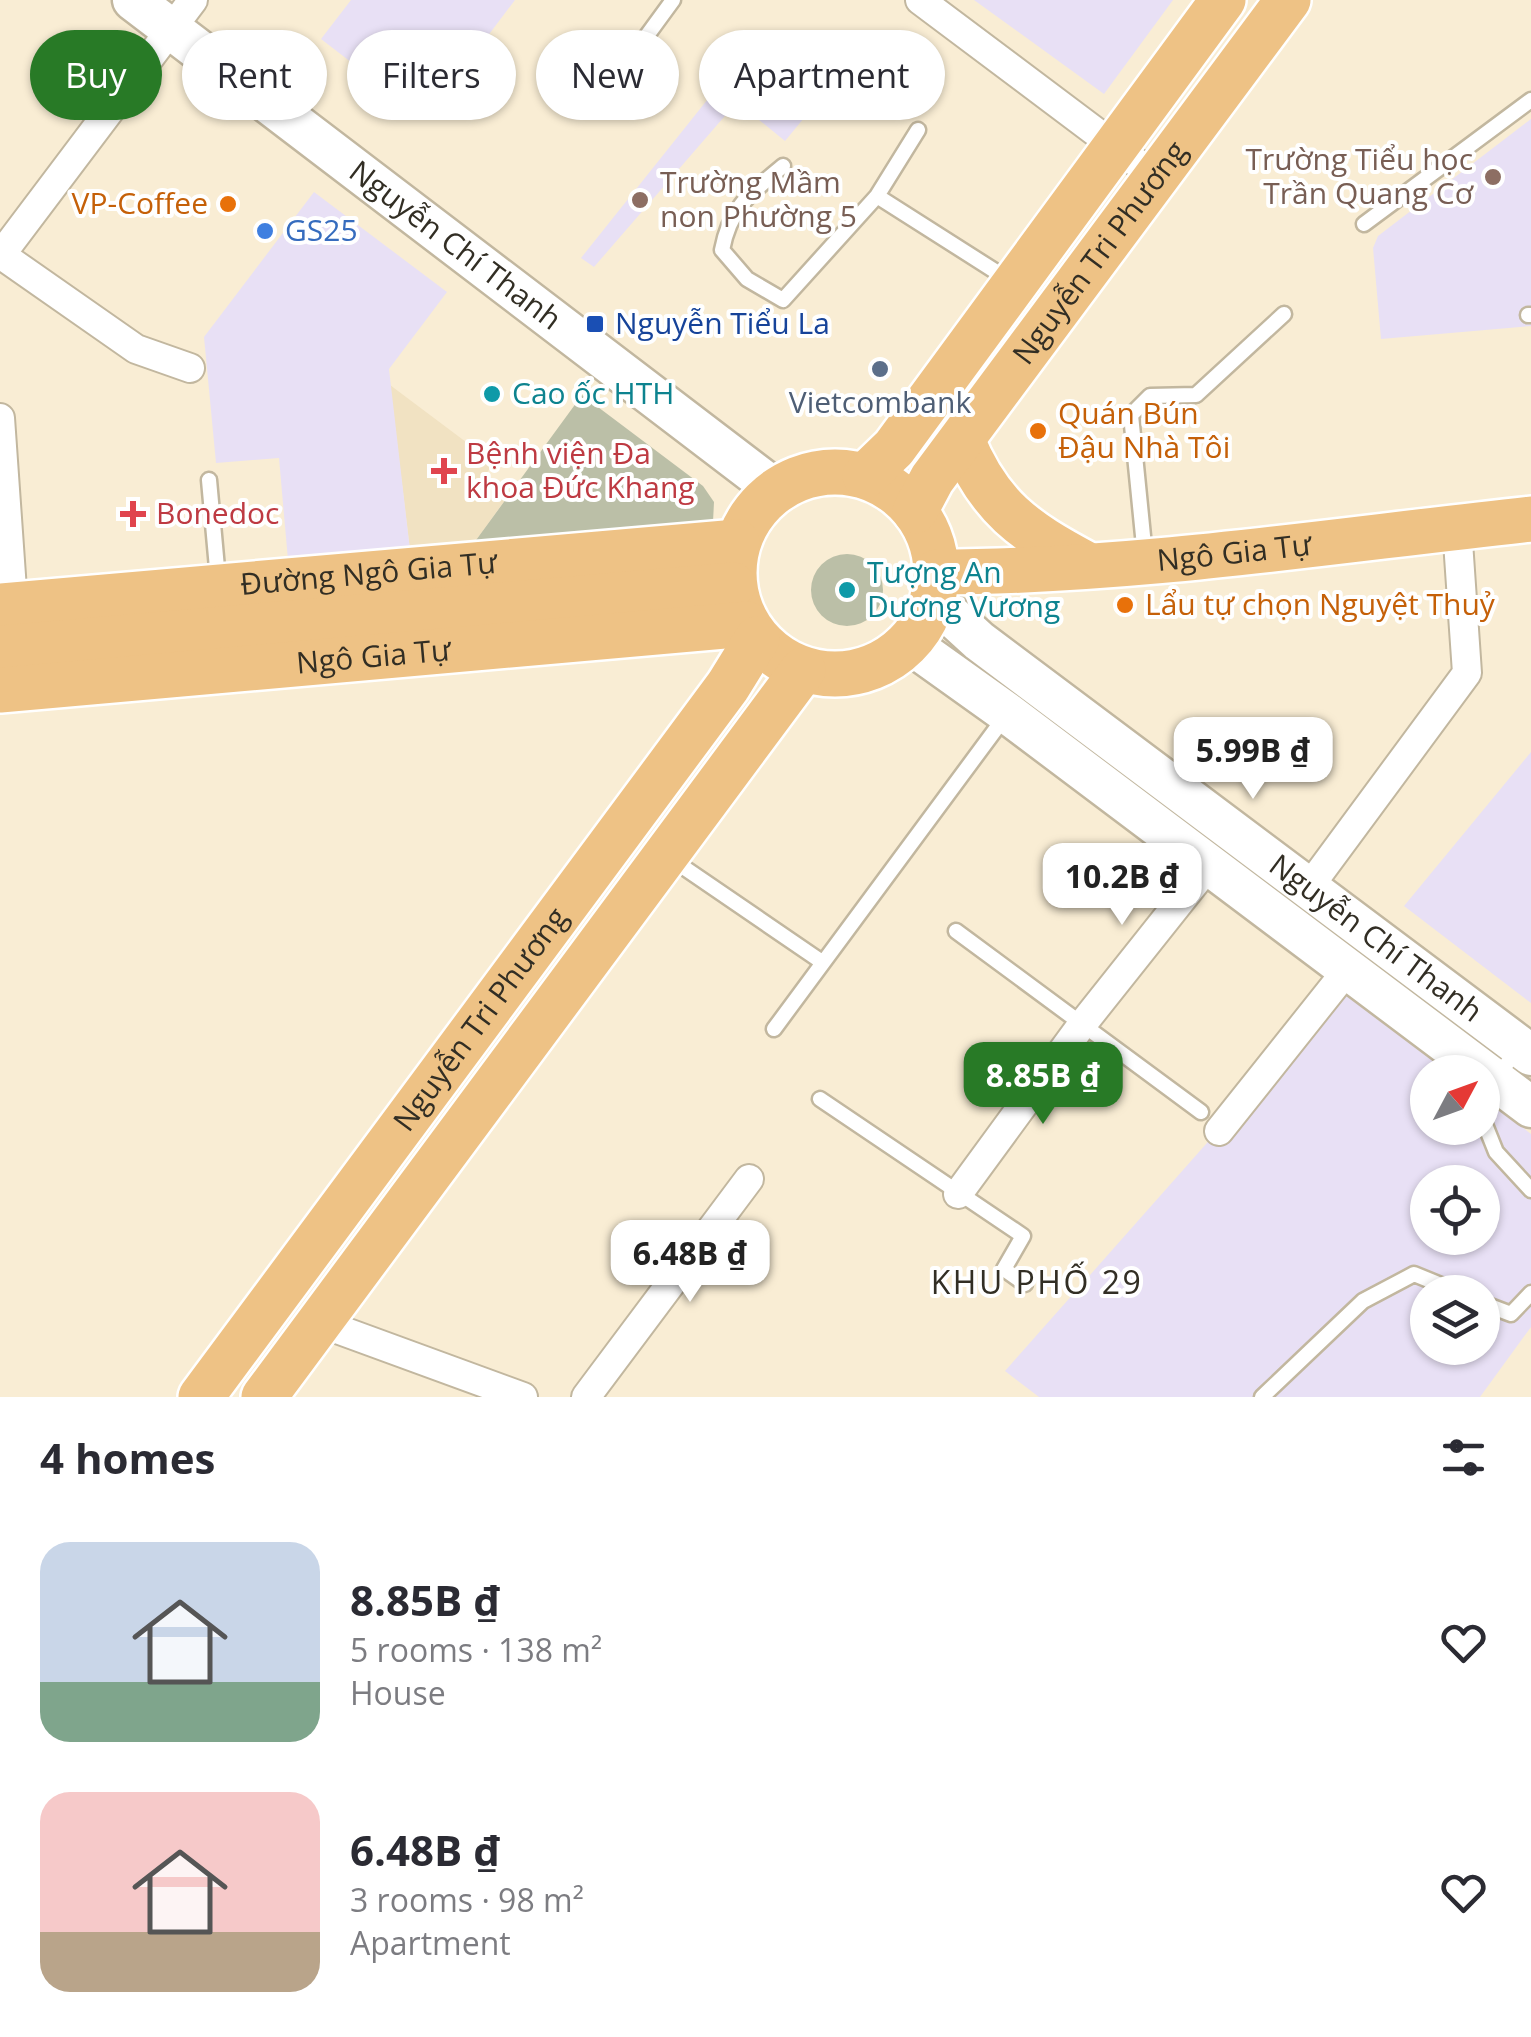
<!DOCTYPE html>
<html lang="en">
<head>
<meta charset="utf-8">
<style>
	body { margin:0; font-family:"Open Sans",sans-serif; background:#f2f2f3; color:#2b2b33; height:100vh; display:flex; flex-direction:column; font-size:38px; white-space:nowrap }
	* { box-sizing:border-box; margin:0 }
	p { font-size:32px; color:#7c7c81 }
	.icon { flex:none; width:55px; height:55px; fill:none; stroke:currentColor; stroke-width:2; stroke-linecap:round; stroke-linejoin:round }
	.map { position:relative; height:1397px; overflow:hidden }
	.side { display:flex; flex-direction:column; background:#fff; flex:1 }
	.side>* { flex:none }
	.guide { position:absolute; left:30px; top:30px; width:1000px; height:90px; display:flex; gap:20px }
	.needle { width:65px; rotate:49deg }
	.controls { position:absolute; left:1410px; top:1055px; display:grid; gap:20px }
	.controls a { display:grid; place-items:center; width:90px; height:90px; border-radius:50%; background:#fff; box-shadow:0 2px 8px #0004; font-size:50px }
	.price { position:absolute; translate:-50% -85px; padding:0 22px; border-radius:20px; background:#fff; color:#222; font-size:32px; line-height:65px; filter:drop-shadow(0 2px 5px #0008) }
	.price::after { content:''; position:absolute; left:50%; top:60px; width:30px; height:22px; margin-left:-15px; background:inherit; clip-path:polygon(0 0,100% 0,50% 100%) }
	.price.selected { background:#287a26; color:#fff }
	ul { padding:0; list-style:none }
	li { display:flex; align-items:center; gap:30px; height:250px; padding:0 40px }
	li span { display:grid; place-items:center; flex:none; width:280px; height:200px; border-radius:30px; color:#555 }
	li>.icon { margin-inline-start:auto }
	span .icon { width:120px; height:120px; fill:#fffc; stroke-width:1 }
	li b { font-size:42px }
	h2 { display:flex; justify-content:space-between; align-items:center; height:120px; padding:0 40px; font-size:42px }
	.chip { padding:0 35px; border-radius:45px; background:#fff; box-shadow:0 2px 8px #0004; font-size:35px; line-height:90px }
	.chip.selected { background:#287a26; color:#fff }
	.map>svg:first-child { display:block }
</style>
</head>
<body>
<div class="map">
<svg width="1531" height="1397" viewBox="0 0 1531 1397">
	<rect width="100%" height="100%" fill="#f9edd4"/>
	<!-- built -->
	<path fill="#f1e2c2" d="M 390,385 L 494,463 L 480,482 L 505,500 L 471,547 L 410,550 Z"/>
	<!-- education -->
	<path fill="#e8e0f5" fill-rule="evenodd" d="M 351,0 L 515,0 L 425,119 L 321,39 Z
		M 974,0 L 1173,0 L 1104,94 Z
		M 774,33 L 802,57 L 816,40 L 847,66 L 785,141 L 737,102 L 594,267 L 581,258 L 759,35 L 767,42 Z
		M 1531,119 L 1531,326 L 1381,339 L 1373,248 L 1378,236 Z
		M 314,192 L 447,292 L 389,369 L 410,550 L 288,560 L 279,458 L 216,463 L 204,337 Z
		M 1531,752 L 1531,1003 L 1404,906 Z
		M 1346,986 L 1454,1072 L 1428,1072 L 1428,1128 L 1482,1128 L 1483,1096 L 1531,1134 L 1531,1327 L 1480,1397 L 1039,1397 L 1005,1371 ZM 1428,1182 L 1482,1182 L 1482,1238 L 1428,1238 ZM 1428,1292 L 1482,1292 L 1482,1348 L 1428,1348 Z"/>
	<!-- green -->
	<path fill="#bbbfa7" d="M 582,395 L 703,486 L 714,502 L 713,522 L 471,547 Z
		M811 590a36 36 0 1 1 72 0a36 36 0 1 1-72 0Z"/>
	<g fill="none" stroke-linecap="round" stroke-linejoin="round">
		<defs>
			<path id="service" d="M 613,82 L 673,0
				M 783,166 C 751,193 730,207 722,250 L 747,279 L 783,300 L 877,196 L 918,130
				M 877,196 L 1009,280
				M 1364,224 L 1531,100
				M 1528,315 L 1531,315
				M 209,480 L 218,579
				M 1145,556 L 1131,415 L 1150,396 L 1196,395 L 1284,314
				M 670,858 L 822,962
				M 956,931 L 1201,1112
				M 774,1029 L 1007,714
				M 820,1099 L 1023,1236 L 1004,1269 L 1025,1284
				M 1482,1109 L 1495,1080 L 1519,1047
				M 1482,1117 L 1496,1152 L 1531,1190
				M 1482,1303 L 1511,1314 L 1531,1293
				M 1262,1397 L 1363,1301 L 1414,1274 L 1458,1292"/>
			<path id="minor" d="M 920,0 L 1157,178
				M 0,254 L 136,349 L 190,368
				M 0,256 L 193,0
				M 0,418 L 13,604
				M 1309,887 L 1467,673 L 1457,527
				M 1219,1131 L 1348,969
				M 958,1194 L 1081,1026 L 1209,865
				M 318,1322 L 523,1397
				M 586,1397 L 749,1179"/>
			<g id="secondary">
				<path id="s1" d="M 133,0 L 776,490"/>
				<path id="s2" d="M 933,599 L 979,641 L 1531,1055"/>
				<path d="M 909,643 L 1007,713 L 1531,1107"/>
			</g>
			<g id="primary">
				<path d="M 962,440 C 989,507 1024,531 1086,564"/>
				<circle cx="835" cy="573" r="101"/>
				<path d="M 865,476 L 894,448 L 1223,0"/>
				<path id="s3" d="M 915,511 L 932,479 L 1288,0"/>
				<path id="s4" d="M 937,572 C 1134,572 1335,540 1531,519"/>
				<path id="s5" d="M 0,606 L 737,542"/>
				<path d="M 0,648 L 733,585"/>
				<path id="s6" d="M 0,690 L 747,624"/>
				<path id="s7" d="M 201,1397 L 728,686 L 757,639"/>
				<path d="M 264,1397 L 803,670"/>
			</g>
		</defs>
		<!-- service casing -->
		<use href="#service" stroke="#c2b79f" stroke-width="19"/>
		<!-- minor casing -->
		<use href="#minor" stroke="#c2b79f" stroke-width="32"/>
		<!-- secondary casing -->
		<use href="#secondary" stroke="#c2b79f" stroke-width="45"/>
		<!-- primary casing -->
		<use href="#primary" stroke="#fff" stroke-width="50"/>
		<!-- service -->
		<use href="#service" stroke="#fff" stroke-width="14"/>
		<!-- minor -->
		<use href="#minor" stroke="#fff" stroke-width="28"/>
		<!-- secondary -->
		<use href="#secondary" stroke="#fff" stroke-width="40"/>
		<!-- primary -->
		<use href="#primary" stroke="#eec285" stroke-width="45"/>
	</g>
	<!-- markers -->
	<g fill="#8d6e63" stroke="#fff" stroke-width="4">
		<circle cx="1493" cy="177" r="10"/>
		<circle cx="640" cy="200" r="10"/>
	</g>
	<g fill="#e8710a" stroke="#fff" stroke-width="4">
		<circle cx="228" cy="204" r="10"/>
		<circle cx="1038" cy="431" r="10"/>
		<circle cx="1125" cy="605" r="10"/>
	</g>
	<circle fill="#3f7fe0" stroke="#fff" stroke-width="4" cx="265" cy="231" r="10"/>
	<rect fill="#1a4fb4" stroke="#fff" stroke-width="4" x="585" y="314" width="20" height="20" rx="5"/>
	<circle fill="#5c6f8a" stroke="#fff" stroke-width="4" cx="880" cy="369" r="10"/>
	<g fill="#0f9aa8" stroke="#fff" stroke-width="4">
		<circle cx="492" cy="394" r="10"/>
		<circle cx="847" cy="590" r="10"/>
	</g>
	<g fill="#e0444e" stroke="#fff" stroke-width="4">
		<path d="M439 456h10v10h10v10h-10v10h-10v-10h-10v-10h10z"/>
		<path d="M128 499h10v10h10v10h-10v10h-10v-10h-10v-10h10z"/>
	</g>
	<g text-anchor="middle" stroke-width="8" stroke-linejoin="round" paint-order="stroke">
		<!-- education labels -->
		<g font-size="30" fill="#785e54" stroke="#fff" text-anchor="end">
			<text x="1473" y="170">Trường Tiểu học<tspan x="1473" dy="34">Trần Quang Cơ</tspan></text>
			<text x="660" y="193" text-anchor="start">Trường Mầm<tspan x="660" dy="34">non Phường 5</tspan></text>
		</g>
		<!-- food labels -->
		<g font-size="30" fill="#c56008" stroke="#fff" text-anchor="start">
			<text x="208" y="214" text-anchor="end">VP-Coffee</text>
			<text x="1058" y="424">Quán Bún<tspan x="1058" dy="34">Đậu Nhà Tôi</tspan></text>
			<text x="1145" y="615">Lẩu tự chọn Nguyệt Thuỷ</text>
		</g>
		<!-- shop labels -->
		<g font-size="30" fill="#366cbe" stroke="#fff" text-anchor="start">
			<text x="285" y="241">GS25</text>
		</g>
		<!-- street labels -->
		<g font-size="30" fill="#322e24" stroke="#fff">
			<text dy="10" stroke="none"><textPath href="#s1" startOffset="405">Nguyễn Chí Thanh</textPath></text>
			<text dy="10" stroke="none"><textPath href="#s3" startOffset="318">Nguyễn Tri Phương</textPath></text>
			<text dy="10" stroke="none"><textPath href="#s4" startOffset="298">Ngô Gia Tự</textPath></text>
			<text dy="10" stroke="none"><textPath href="#s5" startOffset="370">Đường Ngô Gia Tự</textPath></text>
			<text dy="10" stroke="none"><textPath href="#s6" startOffset="375">Ngô Gia Tự</textPath></text>
			<text dy="10" stroke="none"><textPath href="#s2" startOffset="558">Nguyễn Chí Thanh</textPath></text>
			<text dy="10" stroke="none"><textPath href="#s7" startOffset="470">Nguyễn Tri Phương</textPath></text>
		</g>
		<!-- transit labels -->
		<g font-size="30" fill="#164399" stroke="#fff" text-anchor="start">
			<text x="615" y="334">Nguyễn Tiểu La</text>
		</g>
		<!-- culture labels -->
		<g font-size="30" fill="#0d838f" stroke="#fff" text-anchor="start">
			<text x="512" y="404">Cao ốc HTH</text>
			<text x="867" y="583">Tượng An<tspan x="867" dy="34">Dương Vương</tspan></text>
		</g>
		<!-- service labels -->
		<g font-size="30" fill="#4e5e75" stroke="#fff">
			<text x="880" y="413">Vietcombank</text>
		</g>
		<!-- health labels -->
		<g font-size="30" fill="#be3a42" stroke="#fff" text-anchor="start">
			<text x="466" y="464">Bệnh viện Đa<tspan x="466" dy="34">khoa Đức Khang</tspan></text>
			<text x="156" y="524">Bonedoc</text>
		</g>
		<!-- neighbourhood labels -->
		<g font-size="32" letter-spacing="2.5" fill="#322e24" stroke="#fff">
			<text x="1037" y="1294">KHU PHỐ 29</text>
		</g>
	</g>
</svg>
<div class="controls">
<a><svg class="needle" viewBox="-14 -14 28 28"><path d="M0-13l5 13h-10z" fill="#e53935"/><path d="M0 13l5-13h-10z" fill="#7c7c81"/></svg></a>
<a><svg class="icon" aria-label="locate" viewBox="0 0 24 24"><circle cx="12" cy="12" r="6"/><path d="M12 2v4M12 18v4M2 12h4M18 12h4"/></svg></a>
<a><svg class="icon" aria-label="layers" viewBox="0 0 24 24"><path d="M12 4l9 5-9 5-9-5zM3 14l9 5 9-5"/></svg></a>
</div>
<b class="price" style="left:1253px;top:802px">5.99B ₫</b>
<b class="price" style="left:1122px;top:928px">10.2B ₫</b>
<b class="price selected" style="left:1043px;top:1127px">8.85B ₫</b>
<b class="price" style="left:690px;top:1305px">6.48B ₫</b>
<div class="guide">
<a class="chip selected">Buy</a>
<a class="chip">Rent</a>
<a class="chip">Filters</a>
<a class="chip">New</a>
<a class="chip">Apartment</a>
</div>
</div>
<section class="side">
<h2>4 homes<svg class="icon" aria-label="filters" viewBox="0 0 24 24"><path d="M4 7h16M4 17h16"/><circle cx="9" cy="7" r="2"/><circle cx="15" cy="17" r="2"/></svg></h2>
<ul>
<li><span style="background:linear-gradient(#c9d6e8 70%,#7fa58c 0)"><svg class="icon" aria-label="home" viewBox="0 0 24 24"><path d="M3 11l9-7 9 7M6 9v11h12V9"/></svg></span><div><b>8.85B ₫</b><p>5 rooms · 138 m²</p><p>House</p></div><svg class="icon" aria-label="heart" viewBox="0 0 24 24"><path d="M12 20l-8-8c-3-5 5-10 8-4 3-6 11-1 8 4z"/></svg></li>
<li><span style="background:linear-gradient(#f6c9c9 70%,#b9a48a 0)"><svg class="icon" aria-label="home" viewBox="0 0 24 24"><path d="M3 11l9-7 9 7M6 9v11h12V9"/></svg></span><div><b>6.48B ₫</b><p>3 rooms · 98 m²</p><p>Apartment</p></div><svg class="icon" aria-label="heart" viewBox="0 0 24 24"><path d="M12 20l-8-8c-3-5 5-10 8-4 3-6 11-1 8 4z"/></svg></li>
</ul>
</section>
</body>
</html>
